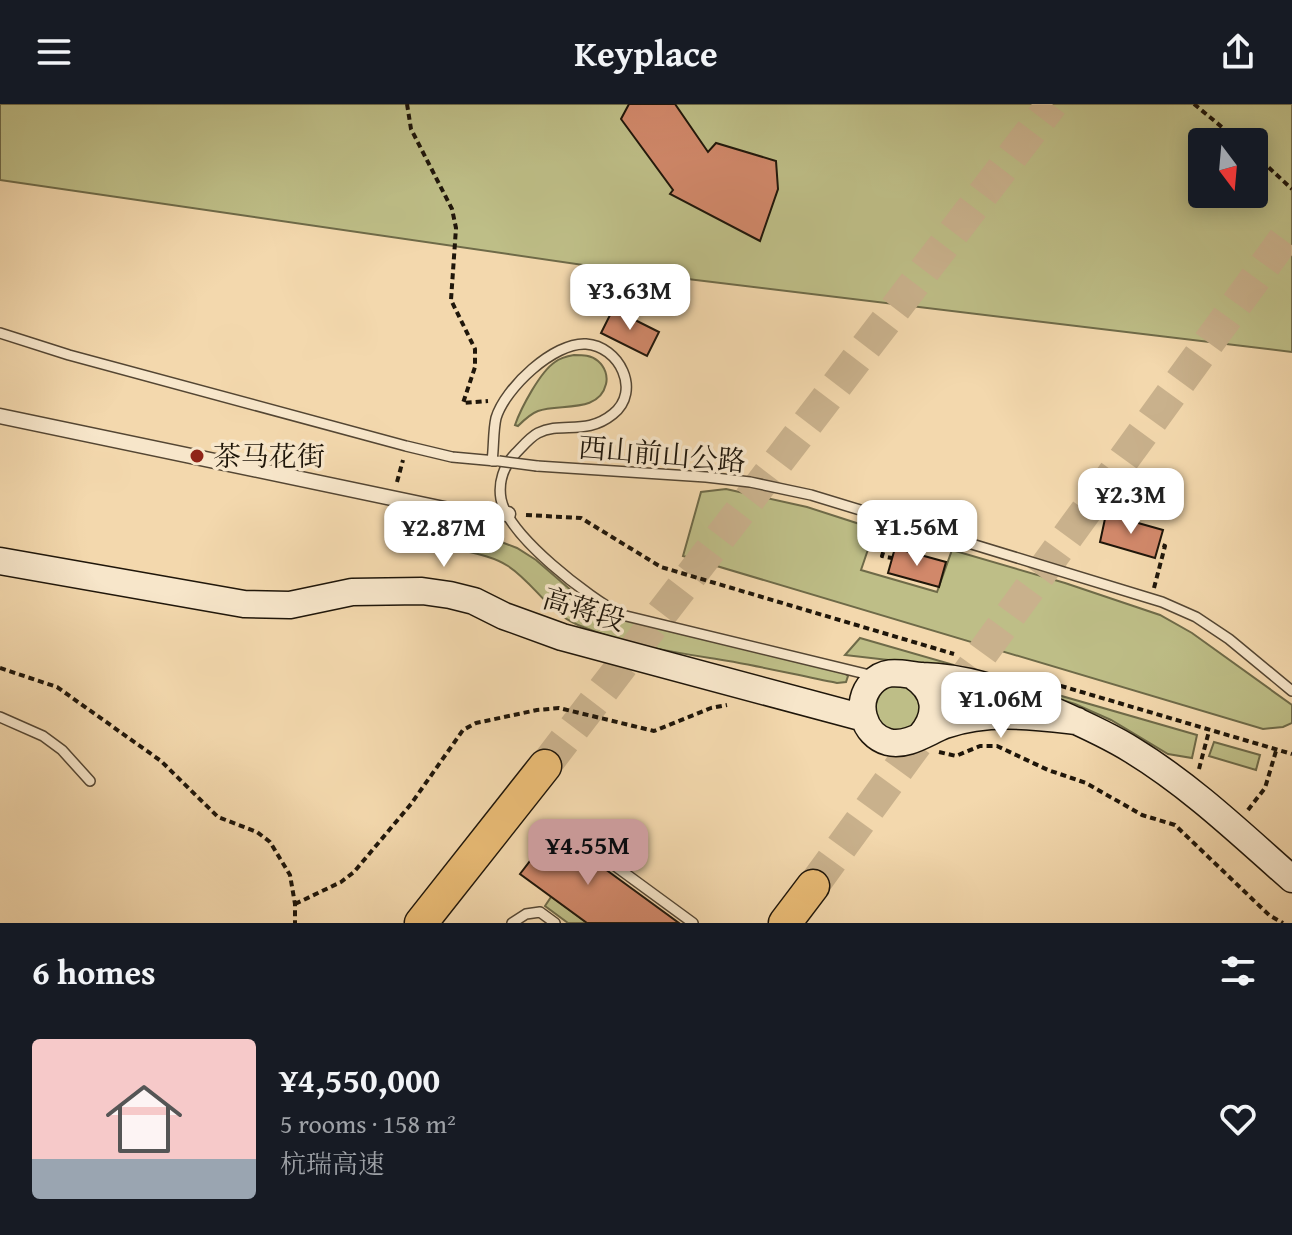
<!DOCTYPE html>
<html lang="en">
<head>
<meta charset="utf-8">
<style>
	body { margin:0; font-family:"Gentium Book Plus","Noto Serif SC",serif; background:#20242c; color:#f1f3f6; height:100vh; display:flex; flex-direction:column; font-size:30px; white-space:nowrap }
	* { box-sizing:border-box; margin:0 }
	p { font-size:26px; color:#9ea1a6 }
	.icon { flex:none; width:44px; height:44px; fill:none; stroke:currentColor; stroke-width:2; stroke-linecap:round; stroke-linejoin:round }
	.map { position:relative; height:819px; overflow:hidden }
	.side { display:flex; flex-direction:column; background:#171b24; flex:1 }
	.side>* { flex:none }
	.needle { width:52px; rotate:164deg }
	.tools { position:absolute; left:1188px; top:24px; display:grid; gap:16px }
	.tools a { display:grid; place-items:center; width:80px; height:80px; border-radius:8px; background:#171b24; box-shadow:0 4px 20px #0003; font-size:40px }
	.price { position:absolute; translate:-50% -68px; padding:0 18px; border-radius:16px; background:#fff; color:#222; font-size:26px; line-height:52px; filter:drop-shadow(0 2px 4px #0008) }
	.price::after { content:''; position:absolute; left:50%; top:48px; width:24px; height:18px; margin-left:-12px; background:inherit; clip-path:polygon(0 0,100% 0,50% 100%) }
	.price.on { background:#c59692; color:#111 }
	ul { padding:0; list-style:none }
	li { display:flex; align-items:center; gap:24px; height:200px; padding:0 32px }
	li+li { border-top:2px solid #363941 }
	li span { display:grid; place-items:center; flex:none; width:224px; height:160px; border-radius:8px; color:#555 }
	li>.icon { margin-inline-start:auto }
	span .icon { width:96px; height:96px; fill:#fffc; stroke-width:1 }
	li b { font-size:34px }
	h2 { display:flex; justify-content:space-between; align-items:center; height:96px; padding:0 32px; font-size:34px }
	header { display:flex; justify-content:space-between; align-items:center; height:104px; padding:0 32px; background:#171b24; font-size:36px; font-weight:700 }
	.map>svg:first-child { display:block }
</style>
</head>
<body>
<header><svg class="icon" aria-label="menu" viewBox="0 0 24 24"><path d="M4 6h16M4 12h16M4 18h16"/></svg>Keyplace<svg class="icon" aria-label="share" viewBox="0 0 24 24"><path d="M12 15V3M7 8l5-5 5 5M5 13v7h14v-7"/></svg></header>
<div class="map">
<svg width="1292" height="819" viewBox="0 0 1292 819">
	<rect width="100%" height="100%" fill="#f3d8ad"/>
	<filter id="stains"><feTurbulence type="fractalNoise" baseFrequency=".0025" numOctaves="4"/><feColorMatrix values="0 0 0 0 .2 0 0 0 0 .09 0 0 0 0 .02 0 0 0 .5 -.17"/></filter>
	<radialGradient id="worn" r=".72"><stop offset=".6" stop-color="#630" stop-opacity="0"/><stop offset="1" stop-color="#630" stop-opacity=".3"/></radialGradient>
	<!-- green -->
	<path fill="#bebe87" stroke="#6e6a48" stroke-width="2" fill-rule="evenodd" d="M 0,0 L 1292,0 L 1292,248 L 638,169 L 0,76 ZM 1202,38 L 1254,38 L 1254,90 L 1202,90 Z
		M 574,251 C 583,251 591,251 598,257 C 605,263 608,272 606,280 C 599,310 559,299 538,307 C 530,310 524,316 518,322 L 515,321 C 521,304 540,268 555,258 C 560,254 568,252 574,251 Z
		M 726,385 L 807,403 L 875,425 L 861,466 L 937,488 L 952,446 L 1065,479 L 1160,511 L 1192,529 L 1292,601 L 1292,619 L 1283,623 L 1263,625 L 683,452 L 701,388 Z
		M 458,426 L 491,434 L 517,444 L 536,456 L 580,494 L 616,513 L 842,567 L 848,572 L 846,578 L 837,579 C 795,571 752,560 710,554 C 665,547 621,539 578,521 C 549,509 534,479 508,462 C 493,452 473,449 455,445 Z
		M 860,534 L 1197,631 L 1192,654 L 1168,650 L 1111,616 L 1075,600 L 957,564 L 845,551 Z
		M 887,581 L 912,583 L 923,604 L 912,624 C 878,634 863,607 887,581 Z
		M 1214,638 L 1260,651 L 1256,666 L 1209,652 Z
		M 551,793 L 552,793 L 587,819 L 568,819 L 545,802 Z"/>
	<!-- building -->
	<path fill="#d1886a" stroke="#1f160a" stroke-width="2" d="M 629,0 L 675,0 L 708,48 L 716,39 L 776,57 L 778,85 L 760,137 L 670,90 L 673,86 L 621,15 Z
		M 613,205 L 659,228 L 647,252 L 601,229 Z
		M 1106,410 L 1163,426 L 1155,454 L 1100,438 Z
		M 895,444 L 946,458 L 939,483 L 888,469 Z
		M 553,727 L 679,819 L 587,819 L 520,770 Z"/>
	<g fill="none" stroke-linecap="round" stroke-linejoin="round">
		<!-- motorway-tunnel -->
		<path stroke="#c9b18c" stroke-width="32" stroke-dasharray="32 16" stroke-linecap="butt" d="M 545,662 L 1052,0
			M 813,782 L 1292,124"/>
		<defs>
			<path id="service" d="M 0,229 L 69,251 L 406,342 L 452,353 L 496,357
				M 492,357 C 494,343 493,327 496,314 C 505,284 554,238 586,240 C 619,242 642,287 613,310 C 586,332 562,317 538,329 C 530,333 522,343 515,350 C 504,362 498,378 501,395 C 508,432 589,494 622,511 L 874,572
				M 537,362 L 706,373 L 750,378 L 811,391 L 1162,498 L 1196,513 L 1229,535 L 1292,587
				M 0,613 L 43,632 L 62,646 L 90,677
				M 596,748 L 693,819
				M 512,819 L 526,810 L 540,808 L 555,819"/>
			<path id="pedestrian" d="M 0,312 L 449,406 L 508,410"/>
			<path id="secondary" d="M 0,457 L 244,500 L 290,501 L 352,488 L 422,487 L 450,491 L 474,497 L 504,512 L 562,533 L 864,614
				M 913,572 C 936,587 939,610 921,631
				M 1077,617 C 1032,612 988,606 945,621 C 927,628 907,643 888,638 C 863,631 854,598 872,579 C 887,563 904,571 923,572 C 965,573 1006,587 1045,603 C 1074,616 1105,629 1132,646 C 1191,682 1241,730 1292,775"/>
			<path id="motorway" d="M 421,819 L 545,662
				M 785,819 L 813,782"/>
		</defs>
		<!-- service casing -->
		<use href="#service" stroke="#544633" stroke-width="12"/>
		<!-- pedestrian casing -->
		<use href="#pedestrian" stroke="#544633" stroke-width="17"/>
		<!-- secondary casing -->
		<use href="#secondary" stroke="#1f160a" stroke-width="29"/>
		<!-- motorway casing -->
		<use href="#motorway" stroke="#1f160a" stroke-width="35"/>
		<!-- path -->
		<path stroke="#1f160a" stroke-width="4" stroke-dasharray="6 4" stroke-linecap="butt" d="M 407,0 L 411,25 L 452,105 L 456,124 L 451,196 L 475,245 L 475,263 L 463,299 L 488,297
			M 1194,0 L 1240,38
			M 1254,50 L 1292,85
			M 397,378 L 403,356
			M 526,411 L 581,414 L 661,463 L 954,550
			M 889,429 L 882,452 L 892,454
			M 1154,484 L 1165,442 L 1159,440
			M 0,564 L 57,583 L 161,657 L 218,713 L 257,728 L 270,738 L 290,771 L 295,800 L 295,819
			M 1051,579 L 1292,650
			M 939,648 L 956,652 L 980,642 L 997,642 L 1048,666 L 1086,679 L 1142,711 L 1175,721 L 1269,811 L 1283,819
			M 1199,665 L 1209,627
			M 1248,706 L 1265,684 L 1276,647
			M 295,800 L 341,778 L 354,768 L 411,700 L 463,626 L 476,619 L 537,606 L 559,604 L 654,627 L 711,604 L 727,601"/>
		<!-- service -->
		<use href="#service" stroke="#f7e6ca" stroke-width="9"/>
		<!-- pedestrian -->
		<use href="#pedestrian" stroke="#f7e6ca" stroke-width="14"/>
		<!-- secondary -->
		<use href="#secondary" stroke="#f7e6ca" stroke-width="26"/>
		<!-- motorway -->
		<use href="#motorway" stroke="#eabc76" stroke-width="32"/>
		<defs>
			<path id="service-bridge" d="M 499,357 L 537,362"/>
		</defs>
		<!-- service-bridge casing -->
		<use href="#service-bridge" stroke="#544633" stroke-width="12" stroke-linecap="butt"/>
		<!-- service-bridge -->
		<use href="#service-bridge" stroke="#f7e6ca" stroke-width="9"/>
	</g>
	<!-- markers -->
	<circle fill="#8f2418" stroke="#f7e6ca" stroke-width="3" cx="197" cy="352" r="8"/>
	<g text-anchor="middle" stroke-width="7" stroke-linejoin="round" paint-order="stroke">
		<!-- street labels -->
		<g font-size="28" fill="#1f160a" stroke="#f7e6ca">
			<text transform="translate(662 350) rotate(5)" y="10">西山前山公路</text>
			<text transform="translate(584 505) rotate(17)" y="10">高蒋段</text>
		</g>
		<!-- poi labels -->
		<g font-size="28" fill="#1f160a" stroke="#f7e6ca" text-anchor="start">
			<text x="213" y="362">茶马花街</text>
		</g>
	</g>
	<rect width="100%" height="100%" filter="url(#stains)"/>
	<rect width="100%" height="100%" fill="url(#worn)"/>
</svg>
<div class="tools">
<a><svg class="needle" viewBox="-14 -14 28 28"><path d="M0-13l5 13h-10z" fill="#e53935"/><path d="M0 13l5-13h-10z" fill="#9ea1a6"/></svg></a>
</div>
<b class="price" style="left:630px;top:228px">¥3.63M</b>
<b class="price" style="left:1131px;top:432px">¥2.3M</b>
<b class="price" style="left:917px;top:464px">¥1.56M</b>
<b class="price" style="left:444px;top:465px">¥2.87M</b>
<b class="price" style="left:1001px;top:636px">¥1.06M</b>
<b class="price on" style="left:588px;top:783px">¥4.55M</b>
</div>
<section class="side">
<h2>6 homes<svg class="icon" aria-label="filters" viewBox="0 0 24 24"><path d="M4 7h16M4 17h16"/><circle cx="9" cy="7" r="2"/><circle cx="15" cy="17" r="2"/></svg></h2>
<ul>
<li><span style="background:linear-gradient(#f6c9c9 75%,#9aa5b1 0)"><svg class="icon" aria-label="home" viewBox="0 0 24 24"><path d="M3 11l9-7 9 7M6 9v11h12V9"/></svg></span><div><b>¥4,550,000</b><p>5 rooms · 158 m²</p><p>杭瑞高速</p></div><svg class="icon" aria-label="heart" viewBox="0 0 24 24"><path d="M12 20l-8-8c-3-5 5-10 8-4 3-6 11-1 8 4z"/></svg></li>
</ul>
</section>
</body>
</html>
